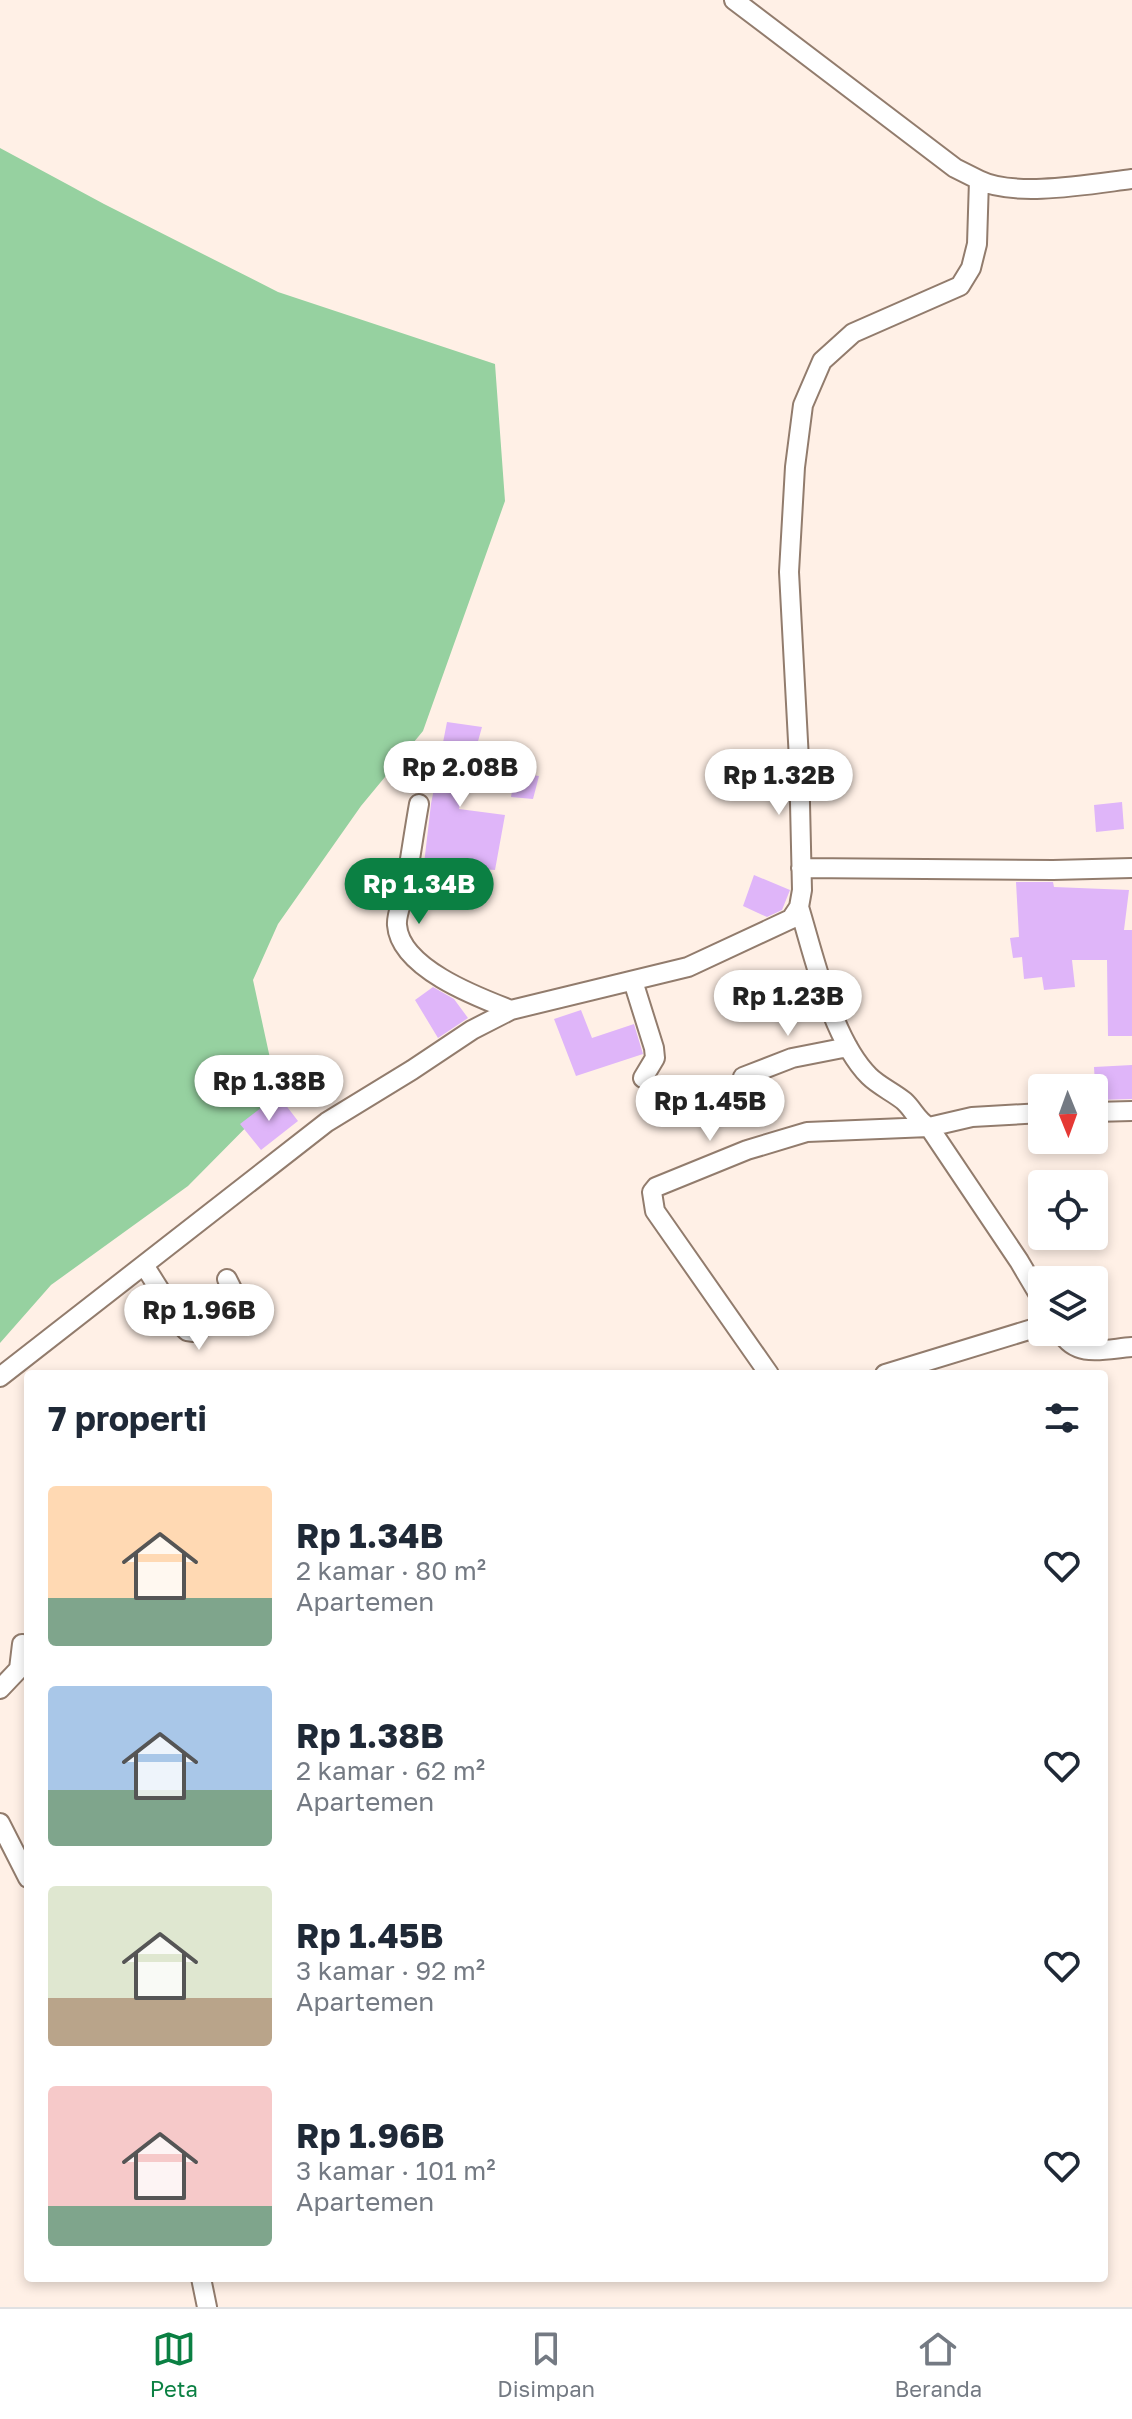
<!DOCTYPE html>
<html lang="id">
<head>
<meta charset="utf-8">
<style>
	body { margin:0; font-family:"Golos Text",sans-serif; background:#f2f2f3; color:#1f2937; height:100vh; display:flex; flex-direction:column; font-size:30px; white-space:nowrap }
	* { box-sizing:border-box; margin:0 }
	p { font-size:26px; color:#747a83 }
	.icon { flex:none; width:44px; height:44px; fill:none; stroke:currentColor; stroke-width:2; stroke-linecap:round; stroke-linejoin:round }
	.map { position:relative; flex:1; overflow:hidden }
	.side { position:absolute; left:24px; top:1370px; width:1084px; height:912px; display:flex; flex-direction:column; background:#fff; border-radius:8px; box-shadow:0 4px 12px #0003 }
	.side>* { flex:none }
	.needle { width:52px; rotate:179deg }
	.tools { position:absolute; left:1028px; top:1074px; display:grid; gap:16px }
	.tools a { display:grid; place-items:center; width:80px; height:80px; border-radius:8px; background:#fff; box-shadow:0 4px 12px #0003; font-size:40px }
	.price { position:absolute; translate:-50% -68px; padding:0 18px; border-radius:28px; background:#fff; color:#222; font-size:26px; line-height:52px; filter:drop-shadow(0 2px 4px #0008) }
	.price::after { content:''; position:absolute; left:50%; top:48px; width:24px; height:18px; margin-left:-12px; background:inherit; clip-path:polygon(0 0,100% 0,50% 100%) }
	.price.current { background:#0b8043; color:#fff }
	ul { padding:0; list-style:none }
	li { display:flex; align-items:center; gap:24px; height:200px; padding:0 24px }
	li span { display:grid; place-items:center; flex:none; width:224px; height:160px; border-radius:8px; color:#555 }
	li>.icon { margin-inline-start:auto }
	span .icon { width:96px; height:96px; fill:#fffc; stroke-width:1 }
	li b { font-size:34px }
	h2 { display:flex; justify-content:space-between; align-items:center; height:96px; padding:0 24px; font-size:34px }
	.menu { display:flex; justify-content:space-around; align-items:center; height:112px; border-top:2px solid #e0e1e3; background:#fff; font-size:22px; color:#747a83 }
	.menu a { display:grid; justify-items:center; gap:4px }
	.menu .current { color:#0b8043 }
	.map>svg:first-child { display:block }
</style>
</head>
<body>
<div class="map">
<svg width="1132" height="2307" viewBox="0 0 1132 2307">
	<rect width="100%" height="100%" fill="#fff0e6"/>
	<!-- green -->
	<path fill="#96d1a0" d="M 0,148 L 104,204 L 278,292 L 495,364 L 505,501 L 423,731 L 361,806 L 278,924 L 253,980 L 278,1095 L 188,1186 L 51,1285 L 0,1343 Z"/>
	<!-- building -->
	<path fill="#dfb5f9" d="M 447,722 L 482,727 L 459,809 L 505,815 L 495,870 L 424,864 L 431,804 Z
		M 515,773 L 539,776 L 533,799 L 511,797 Z
		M 1122,802 L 1124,829 L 1096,832 L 1094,805 Z
		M 754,875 L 790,890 L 782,910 L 767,917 L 743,906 Z
		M 1016,882 L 1053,882 L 1054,887 L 1129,890 L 1124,930 L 1132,930 L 1132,1036 L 1108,1036 L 1107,960 L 1072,960 L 1075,987 L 1044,990 L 1042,977 L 1024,979 L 1022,957 L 1013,958 L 1010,938 L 1019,937 Z
		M 433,987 L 454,999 L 468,1018 L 438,1038 L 415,1000 Z
		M 581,1010 L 592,1038 L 634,1024 L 643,1054 L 576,1076 L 554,1019 Z
		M 1132,1065 L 1132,1099 L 1096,1100 L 1094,1067 Z
		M 278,1095 L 298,1121 L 261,1150 L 240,1124 Z"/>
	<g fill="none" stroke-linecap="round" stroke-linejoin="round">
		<defs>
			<path id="minor" d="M 979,180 C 1015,198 1091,184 1132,179
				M 419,804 C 414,832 410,861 405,889 C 403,901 396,914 397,925 C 400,968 477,997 511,1010
				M 801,868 L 1053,870 L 1132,868
				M 799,907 C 814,956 832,1039 869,1076 C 879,1086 893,1092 904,1101 C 914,1110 917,1121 929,1127 L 1019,1261 L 1042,1300
				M 633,981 L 654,1048 L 655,1058 L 643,1078
				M 743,1077 L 792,1058 L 848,1047
				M 1094,1112 L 1132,1111
				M 144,1265 L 183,1327 L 187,1331 L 194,1332 L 231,1310 L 233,1291 L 227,1279
				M 1061,1332 C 1076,1359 1105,1349 1132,1347
				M 769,1374 L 655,1211 L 652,1192 L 656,1187 L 747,1150 L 807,1132 L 929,1127 L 972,1117 L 1042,1113
				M 885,1374 L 1042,1326
				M 0,1377 L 327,1122 L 412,1070 L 472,1030 L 511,1010 L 688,967 L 791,919 L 799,907 L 802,890 L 799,760 L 789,572 L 795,467 L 803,405 L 822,361 L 853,333 L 960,286 L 971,268 L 977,244 L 979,180 L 955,168 L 734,0
				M 0,1689 L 19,1669 L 22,1644
				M 0,1823 L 28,1878
				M 201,2278 L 207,2307"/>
		</defs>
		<!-- minor casing -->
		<use href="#minor" stroke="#927c6d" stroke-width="22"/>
		<!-- minor -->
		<use href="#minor" stroke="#fff" stroke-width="18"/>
	</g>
</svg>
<div class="tools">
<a><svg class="needle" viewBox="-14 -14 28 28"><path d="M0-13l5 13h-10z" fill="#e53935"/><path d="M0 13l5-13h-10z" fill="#747a83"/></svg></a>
<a><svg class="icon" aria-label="locate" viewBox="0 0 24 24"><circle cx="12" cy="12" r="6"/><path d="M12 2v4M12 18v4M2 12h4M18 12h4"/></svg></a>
<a><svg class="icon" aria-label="layers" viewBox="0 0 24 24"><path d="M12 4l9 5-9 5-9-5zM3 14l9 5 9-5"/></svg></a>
</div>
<b class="price" style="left:460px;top:809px">Rp 2.08B</b>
<b class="price" style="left:779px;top:817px">Rp 1.32B</b>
<b class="price current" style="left:419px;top:926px">Rp 1.34B</b>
<b class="price" style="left:788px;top:1038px">Rp 1.23B</b>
<b class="price" style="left:269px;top:1123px">Rp 1.38B</b>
<b class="price" style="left:710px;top:1143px">Rp 1.45B</b>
<b class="price" style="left:199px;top:1352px">Rp 1.96B</b>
<section class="side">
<h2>7 properti<svg class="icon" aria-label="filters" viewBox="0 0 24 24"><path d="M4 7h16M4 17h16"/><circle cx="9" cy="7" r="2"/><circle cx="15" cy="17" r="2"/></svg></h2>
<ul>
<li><span style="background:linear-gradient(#ffd9b3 70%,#7fa58c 0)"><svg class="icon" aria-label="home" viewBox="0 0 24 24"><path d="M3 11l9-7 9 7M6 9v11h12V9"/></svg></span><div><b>Rp 1.34B</b><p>2 kamar · 80 m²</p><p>Apartemen</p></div><svg class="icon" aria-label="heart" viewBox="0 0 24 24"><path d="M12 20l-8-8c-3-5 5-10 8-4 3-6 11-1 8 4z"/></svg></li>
<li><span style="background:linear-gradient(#a9c7e8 65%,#7fa58c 0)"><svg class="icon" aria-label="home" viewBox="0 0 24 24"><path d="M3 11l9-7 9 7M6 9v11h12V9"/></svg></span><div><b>Rp 1.38B</b><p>2 kamar · 62 m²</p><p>Apartemen</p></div><svg class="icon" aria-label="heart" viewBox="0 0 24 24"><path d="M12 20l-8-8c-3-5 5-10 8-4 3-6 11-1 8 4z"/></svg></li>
<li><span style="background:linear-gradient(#dfe7d0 70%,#b9a48a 0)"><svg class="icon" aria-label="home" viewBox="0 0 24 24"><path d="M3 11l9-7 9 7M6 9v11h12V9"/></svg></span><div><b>Rp 1.45B</b><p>3 kamar · 92 m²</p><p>Apartemen</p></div><svg class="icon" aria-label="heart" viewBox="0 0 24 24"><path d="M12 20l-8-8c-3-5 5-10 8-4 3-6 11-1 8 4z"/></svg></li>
<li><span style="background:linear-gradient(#f6c9c9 75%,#7fa58c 0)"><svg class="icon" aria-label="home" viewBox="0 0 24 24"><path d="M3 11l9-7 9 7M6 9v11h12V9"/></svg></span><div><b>Rp 1.96B</b><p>3 kamar · 101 m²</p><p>Apartemen</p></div><svg class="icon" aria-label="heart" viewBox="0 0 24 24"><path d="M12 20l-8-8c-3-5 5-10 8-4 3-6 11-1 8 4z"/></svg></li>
</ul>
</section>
</div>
<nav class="menu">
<a class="current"><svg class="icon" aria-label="map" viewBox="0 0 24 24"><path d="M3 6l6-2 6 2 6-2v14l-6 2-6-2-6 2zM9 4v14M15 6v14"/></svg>Peta</a>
<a><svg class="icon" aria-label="saved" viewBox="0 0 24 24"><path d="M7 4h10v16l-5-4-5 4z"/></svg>Disimpan</a>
<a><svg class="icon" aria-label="home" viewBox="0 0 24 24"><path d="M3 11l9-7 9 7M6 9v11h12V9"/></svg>Beranda</a>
</nav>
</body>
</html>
